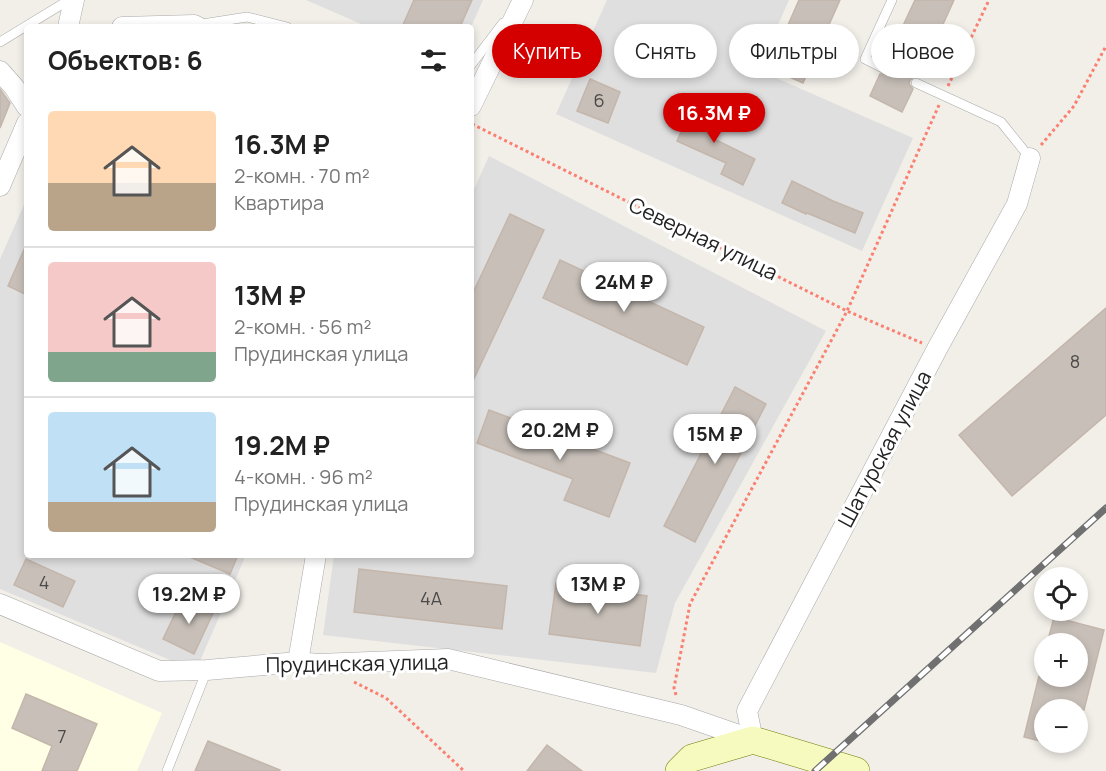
<!DOCTYPE html>
<html lang="ru">
<head>
<meta charset="utf-8">
<style>
	body { margin:0; font-family:Manrope,sans-serif; background:#f2f2f2; color:#222; height:100vh; display:flex; flex-direction:column; font-size:22px; white-space:nowrap }
	* { box-sizing:border-box; margin:0 }
	p { font-size:20px; color:#767676 }
	.icon { flex:none; width:33px; height:33px; fill:none; stroke:currentColor; stroke-width:2; stroke-linecap:round; stroke-linejoin:round }
	.map { position:relative; flex:1; overflow:hidden }
	.panel { position:absolute; left:24px; top:24px; width:450px; height:534px; display:flex; flex-direction:column; background:#fff; border-radius:6px; box-shadow:0 3px 9px #0003 }
	.panel>* { flex:none }
	.guide { position:absolute; left:492px; top:24px; width:524px; height:54px; display:flex; gap:12px }
	.buttons { position:absolute; left:1034px; top:567px; display:grid; gap:12px }
	.buttons a { display:grid; place-items:center; width:54px; height:54px; border-radius:50%; background:#fff; box-shadow:0 3px 9px #0003; font-size:30px }
	.price { position:absolute; translate:-50% -51px; padding:0 14px; border-radius:21px; background:#fff; color:#222; font-size:20px; line-height:39px; filter:drop-shadow(0 2px 3px #0008) }
	.price::after { content:''; position:absolute; left:50%; top:36px; width:18px; height:14px; margin-left:-9px; background:inherit; clip-path:polygon(0 0,100% 0,50% 100%) }
	.price.active { background:#d40000; color:#fff }
	ul { padding:0; list-style:none }
	li { display:flex; align-items:center; gap:18px; height:150px; padding:0 24px }
	li+li { border-top:2px solid #e0e0e0 }
	li span { display:grid; place-items:center; flex:none; width:168px; height:120px; border-radius:6px; color:#555 }
	li>.icon { margin-inline-start:auto }
	span .icon { width:72px; height:72px; fill:#fffc; stroke-width:1 }
	li b { font-size:26px }
	h2 { display:flex; justify-content:space-between; align-items:center; height:72px; padding:0 24px; font-size:26px }
	.pill { padding:0 21px; border-radius:27px; background:#fff; box-shadow:0 3px 9px #0003; font-size:21px; line-height:54px }
	.pill.active { background:#d40000; color:#fff }
	.map>svg:first-child { display:block }
</style>
</head>
<body>
<div class="map">
<svg width="1106" height="771" viewBox="0 0 1106 771">
	<rect width="100%" height="100%" fill="#f2efe9"/>
	<!-- residential -->
	<path fill="#e0dfdf" d="M 306,0 L 483,0 L 471,27 L 368,27 Z
		M 607,0 L 789,0 L 758,70 L 913,138 L 862,251 L 556,114 Z
		M 489,156 L 826,331 L 675,603 L 656,673 L 323,635 L 334,555 L 471,555 L 471,196 Z
		M 27,198 L 27,555 L 246,555 L 200,661 L 182,665 L 0,589 L 0,259 Z"/>
	<!-- education -->
	<path fill="#ffffe5" d="M 0,642 L 162,713 L 137,771 L 0,771 Z"/>
	<!-- building -->
	<path fill="#c7bfb8" stroke="#c4b6ab" stroke-width="1.5" d="M 414,0 L 472,0 L 460,27 L 402,27 Z
		M 799,0 L 840,0 L 803,83 L 769,68 Z
		M 915,0 L 954,0 L 919,77 L 915,76 L 910,80 L 909,84 L 913,89 L 902,112 L 870,96 L 880,74 L 886,74 L 889,70 L 889,65 L 886,62 Z
		M 590,79 L 620,92 L 608,123 L 577,111 Z
		M 0,89 L 10,103 L 0,128 Z
		M 693,105 L 721,118 L 712,138 L 755,159 L 743,185 L 721,174 L 726,163 L 677,141 Z
		M 792,181 L 833,201 L 863,213 L 855,233 L 807,213 L 806,214 L 782,203 Z
		M 510,214 L 544,230 L 471,385 L 471,297 Z
		M 27,243 L 27,295 L 8,286 Z
		M 560,260 L 704,327 L 687,365 L 543,298 Z
		M 1106,308 L 1106,415 L 1012,496 L 959,435 Z
		M 735,387 L 766,404 L 695,542 L 664,526 Z
		M 489,410 L 630,463 L 609,517 L 564,500 L 573,479 L 477,443 Z
		M 185,555 L 238,555 L 230,574 Z
		M 26,559 L 75,581 L 63,607 L 14,585 Z
		M 359,569 L 507,586 L 502,629 L 354,612 Z
		M 556,583 L 647,596 L 640,646 L 549,634 Z
		M 183,597 L 214,611 L 194,654 L 163,639 Z
		M 1054,617 L 1104,630 L 1084,710 L 1044,710 L 1044,742 L 1024,737 L 1039,676 L 1077,676 L 1077,644 L 1047,644 Z
		M 26,694 L 97,724 L 77,771 L 42,771 L 52,746 L 12,728 Z
		M 208,741 L 280,770 L 279,771 L 195,771 Z
		M 547,745 L 582,771 L 527,771 Z"/>
	<g fill="none" stroke-linecap="round" stroke-linejoin="round">
		<defs>
			<path id="lane" d="M 196,25 L 247,17 L 287,27
				M 0,42 L 69,0
				M 471,65 L 503,23
				M 883,68 L 865,59 L 892,0
				M 916,83 L 1001,122 L 1030,158
				M 167,771 L 207,670"/>
			<path id="street" d="M 68,27 L 74,0
				M 122,27 L 194,25 L 198,27
				M 0,71 L 14,87 L 27,107
				M 471,106 L 523,0
				M 0,186 L 27,123
				M 0,604 L 159,671 L 207,670 L 298,662 L 318,664 L 448,659 L 681,715 L 753,740
				M 298,662 L 316,555
				M 753,740 L 747,711 L 937,349 L 1017,204 L 1030,158"/>
			<path id="secondary" d="M 679,771 L 692,758 L 753,740 L 856,771"/>
		</defs>
		<!-- lane casing -->
		<use href="#lane" stroke="#a9a9a9" stroke-width="10"/>
		<!-- street casing -->
		<use href="#street" stroke="#a9a9a9" stroke-width="21"/>
		<!-- secondary casing -->
		<use href="#secondary" stroke="#707d05" stroke-width="28"/>
		<!-- path -->
		<path stroke="#fa8072" stroke-width="3" stroke-dasharray="3 3" stroke-linecap="butt" d="M 948,86 L 989,0
			M 472,124 L 847,311 L 922,343
			M 1041,145 L 1074,106 L 1106,46
			M 354,682 L 386,698 L 464,771
			M 676,695 L 674,688 L 690,604 L 847,311 L 939,105"/>
		<!-- lane -->
		<use href="#lane" stroke="#fff" stroke-width="9"/>
		<!-- street -->
		<use href="#street" stroke="#fff" stroke-width="20"/>
		<!-- secondary -->
		<use href="#secondary" stroke="#f7fabf" stroke-width="27"/>
		<defs>
			<path id="rail" d="M 815,771 L 1106,508"/>
		</defs>
		<!-- rail casing -->
		<use href="#rail" stroke="#707070" stroke-width="7"/>
		<!-- rail -->
		<use href="#rail" stroke="#fff" stroke-width="4.5" stroke-dasharray="14" stroke-linecap="butt"/>
	</g>
	<g text-anchor="middle" stroke-width="6" stroke-linejoin="round" paint-order="stroke">
		<!-- number labels -->
		<g font-size="18" fill="#4b4948">
			<text x="599" y="107">6</text>
			<text x="1075" y="368">8</text>
			<text x="44" y="589">4</text>
			<text x="431" y="605">4А</text>
			<text x="62" y="743">7</text>
		</g>
		<!-- street labels -->
		<g font-size="21" fill="#222" stroke="#fff">
			<text transform="translate(703 239) rotate(26)" y="7">Северная улица</text>
			<text transform="translate(885 449) rotate(-62)" y="7">Шатурская улица</text>
			<text transform="translate(357 664) rotate(-1)" y="7">Прудинская улица</text>
		</g>
	</g>
</svg>
<div class="buttons">
<a><svg class="icon" aria-label="locate" viewBox="0 0 24 24"><circle cx="12" cy="12" r="6"/><path d="M12 2v4M12 18v4M2 12h4M18 12h4"/></svg></a>
<a>+</a>
<a>−</a>
</div>
<b class="price active" style="left:714px;top:144px">16.3M ₽</b>
<b class="price" style="left:624px;top:313px">24M ₽</b>
<b class="price" style="left:560px;top:461px">20.2M ₽</b>
<b class="price" style="left:715px;top:465px">15M ₽</b>
<b class="price" style="left:598px;top:615px">13M ₽</b>
<b class="price" style="left:189px;top:625px">19.2M ₽</b>
<div class="guide">
<a class="pill active">Купить</a>
<a class="pill">Снять</a>
<a class="pill">Фильтры</a>
<a class="pill">Новое</a>
</div>
<section class="panel">
<h2>Объектов: 6<svg class="icon" aria-label="filters" viewBox="0 0 24 24"><path d="M4 7h16M4 17h16"/><circle cx="9" cy="7" r="2"/><circle cx="15" cy="17" r="2"/></svg></h2>
<ul>
<li><span style="background:linear-gradient(#ffd9b3 60%,#b9a48a 0)"><svg class="icon" aria-label="home" viewBox="0 0 24 24"><path d="M3 11l9-7 9 7M6 9v11h12V9"/></svg></span><div><b>16.3M ₽</b><p>2-комн. · 70 m²</p><p>Квартира</p></div></li>
<li><span style="background:linear-gradient(#f6c9c9 75%,#7fa58c 0)"><svg class="icon" aria-label="home" viewBox="0 0 24 24"><path d="M3 11l9-7 9 7M6 9v11h12V9"/></svg></span><div><b>13M ₽</b><p>2-комн. · 56 m²</p><p>Прудинская улица</p></div></li>
<li><span style="background:linear-gradient(#bfe0f5 75%,#b9a48a 0)"><svg class="icon" aria-label="home" viewBox="0 0 24 24"><path d="M3 11l9-7 9 7M6 9v11h12V9"/></svg></span><div><b>19.2M ₽</b><p>4-комн. · 96 m²</p><p>Прудинская улица</p></div></li>
</ul>
</section>
</div>
</body>
</html>
